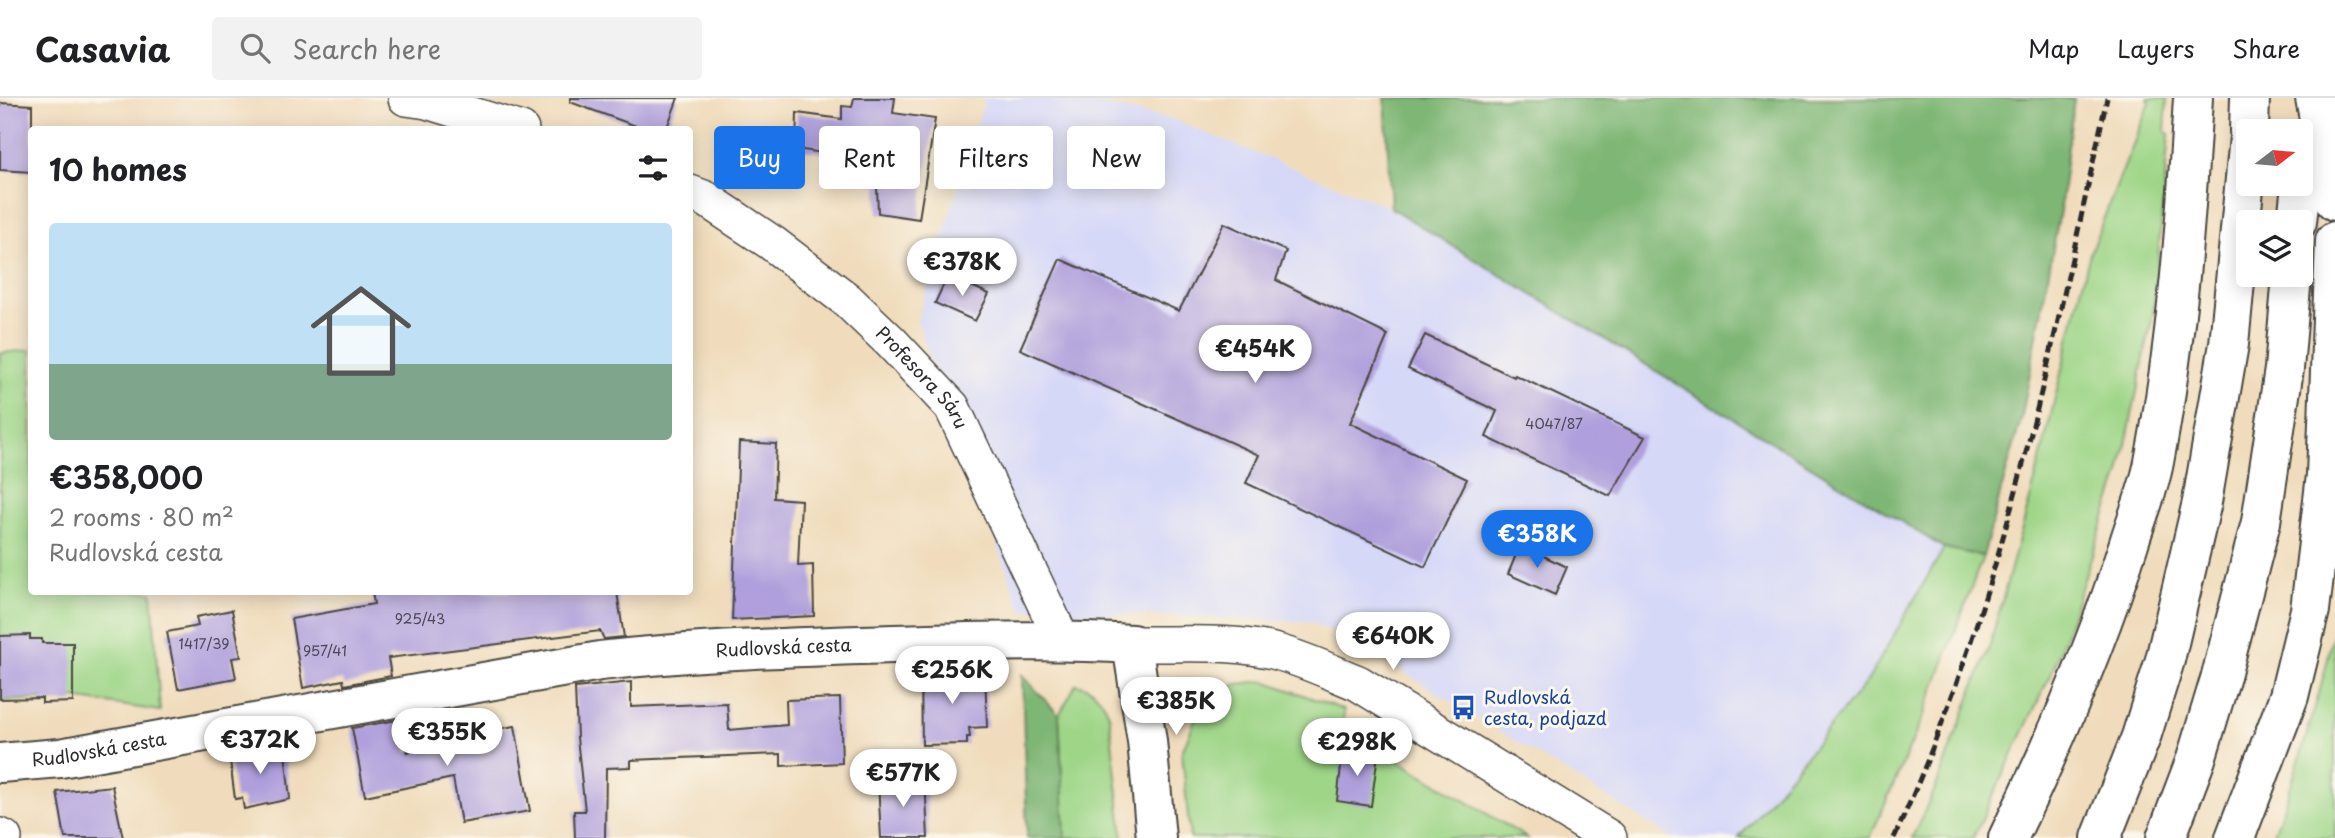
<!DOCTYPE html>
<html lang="en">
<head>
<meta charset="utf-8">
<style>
	body { margin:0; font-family:"Playpen Sans",sans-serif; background:#f2f2f2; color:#202124; height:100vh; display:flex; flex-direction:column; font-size:26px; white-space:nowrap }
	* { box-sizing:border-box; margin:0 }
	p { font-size:23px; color:#757577 }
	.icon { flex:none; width:38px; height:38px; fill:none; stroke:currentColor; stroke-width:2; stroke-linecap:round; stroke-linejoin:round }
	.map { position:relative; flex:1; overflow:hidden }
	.sheet { position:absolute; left:28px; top:28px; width:665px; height:469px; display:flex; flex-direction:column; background:#fff; border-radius:7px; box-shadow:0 4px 18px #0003 }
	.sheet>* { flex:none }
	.hud { position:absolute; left:714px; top:28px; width:665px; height:63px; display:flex; gap:14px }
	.needle { width:46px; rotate:74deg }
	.tools { position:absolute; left:2236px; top:21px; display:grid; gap:14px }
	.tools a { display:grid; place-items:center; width:77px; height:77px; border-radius:7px; background:#fff; box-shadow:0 4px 18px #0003; font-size:35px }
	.price { position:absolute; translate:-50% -60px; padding:0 16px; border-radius:24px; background:#fff; color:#222; font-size:23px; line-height:46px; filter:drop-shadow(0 2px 4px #0008) }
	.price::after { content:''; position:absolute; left:50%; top:42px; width:21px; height:16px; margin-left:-10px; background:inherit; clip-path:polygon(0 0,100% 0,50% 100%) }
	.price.on { background:#1a73e8; color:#fff }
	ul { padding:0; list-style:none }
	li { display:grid; align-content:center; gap:14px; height:371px; padding:0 21px }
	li+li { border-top:2px solid #e0e0e0 }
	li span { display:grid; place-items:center; height:217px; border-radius:7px; color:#555 }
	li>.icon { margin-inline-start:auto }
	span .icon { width:126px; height:126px; fill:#fffc; stroke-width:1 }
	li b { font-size:30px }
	h2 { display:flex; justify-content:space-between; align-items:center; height:84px; padding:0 21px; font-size:30px }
	.tag { padding:0 24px; border-radius:7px; background:#fff; box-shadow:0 4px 18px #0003; font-size:24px; line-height:63px }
	.tag.on { background:#1a73e8; color:#fff }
	header { display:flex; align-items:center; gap:42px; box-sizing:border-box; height:98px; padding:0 35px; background:#fff; border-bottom:2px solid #e0e0e0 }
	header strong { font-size:33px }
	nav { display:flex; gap:38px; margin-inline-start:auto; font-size:24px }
	.search { width:490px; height:63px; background:#f2f2f2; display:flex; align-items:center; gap:18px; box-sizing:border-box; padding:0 24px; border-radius:7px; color:#757577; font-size:26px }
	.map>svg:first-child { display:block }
</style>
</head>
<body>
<header>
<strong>Casavia</strong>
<div class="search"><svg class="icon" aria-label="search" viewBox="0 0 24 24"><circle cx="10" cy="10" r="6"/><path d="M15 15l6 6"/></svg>Search here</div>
<nav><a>Map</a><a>Layers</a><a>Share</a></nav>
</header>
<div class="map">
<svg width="2335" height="740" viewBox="0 0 2335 740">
	<rect width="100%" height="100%" fill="#fbf7ec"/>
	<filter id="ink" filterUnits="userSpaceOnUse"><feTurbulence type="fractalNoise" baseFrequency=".0143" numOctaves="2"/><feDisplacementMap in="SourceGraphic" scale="14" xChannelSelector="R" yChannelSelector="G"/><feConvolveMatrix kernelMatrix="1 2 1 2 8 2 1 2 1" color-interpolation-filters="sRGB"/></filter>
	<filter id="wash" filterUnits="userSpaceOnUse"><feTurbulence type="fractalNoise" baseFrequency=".00686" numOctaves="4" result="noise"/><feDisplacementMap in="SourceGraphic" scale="28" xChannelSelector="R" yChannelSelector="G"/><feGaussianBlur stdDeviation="1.57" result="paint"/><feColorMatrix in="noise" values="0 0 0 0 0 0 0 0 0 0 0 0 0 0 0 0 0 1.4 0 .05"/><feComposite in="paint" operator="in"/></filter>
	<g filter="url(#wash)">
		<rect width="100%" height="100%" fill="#f0dcbc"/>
		<!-- built -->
		<path fill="#d6d8f8" d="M 985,0 L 1066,0 L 1172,21 L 1391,110 L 1944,450 L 1868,582 L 1739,740 L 1673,740 L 1353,543 L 1310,524 L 1021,512 L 917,223 Z"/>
		<!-- green -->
		<path fill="#9ed587" stroke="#648059" stroke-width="2" d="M 2148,0 L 2167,0 L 2165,33 L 2169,36 L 2153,216 L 2120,375 L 2055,567 L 1973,740 L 1912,740 L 1935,691 L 1989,550 L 2035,383 L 2090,155 L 2150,4 Z
			M 31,252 L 32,494 L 152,494 L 160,613 L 73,600 L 0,603 L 0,255 Z
			M 1944,450 L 1983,458 L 1926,612 L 1870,740 L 1739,740 L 1868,582 Z
			M 2335,523 L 2335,740 L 2272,740 C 2285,708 2295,676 2305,643 C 2317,603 2329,564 2335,523 Z
			M 1265,583 L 1344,612 L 1343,629 L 1527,740 L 1190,740 L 1182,654 L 1196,619 L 1213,600 L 1237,586 Z
			M 1076,586 C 1094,589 1102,600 1109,616 L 1123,740 L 1065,740 L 1059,617 Z"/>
		<!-- forest -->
		<path fill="#7eb674" stroke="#547050" stroke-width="2" d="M 1385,0 L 2074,0 L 2060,113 L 2022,318 L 1983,458 L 1944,450 L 1391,110 Z
			M 1022,577 L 1059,617 L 1065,740 L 1027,740 Z"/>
		<g id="blocks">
			<!-- building -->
			<path fill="#af9fdc" d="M 570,0 L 678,0 L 666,32 L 647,32 L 570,4 Z
				M 854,0 L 895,0 L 893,15 L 935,21 L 919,121 L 878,115 L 876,63 L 796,51 L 797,15 L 842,21 L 842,8 L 852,9 Z
				M 0,5 L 32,7 L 32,74 L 0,72 Z
				M 1224,125 L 1286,153 L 1276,182 L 1388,237 L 1350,325 L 1467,381 L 1425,469 L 1246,385 L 1259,357 L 1020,251 L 1060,161 L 1179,213 Z
				M 948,177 L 989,196 L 975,223 L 935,205 Z
				M 1425,237 L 1514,279 L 1515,277 L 1645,339 L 1610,398 L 1486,339 L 1497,313 L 1408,271 Z
				M 739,344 L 776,346 L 774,400 L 801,402 L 798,468 L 813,467 L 814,518 L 732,522 Z
				M 1520,447 L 1567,469 L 1555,497 L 1508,476 Z
				M 372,494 L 617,494 L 624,539 L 604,541 L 600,533 L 388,560 L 391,578 L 344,587 L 343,582 L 303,590 L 291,521 L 374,506 Z
				M 232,512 L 241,559 L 232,560 L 236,580 L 178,591 L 167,534 L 198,528 L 196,519 Z
				M 30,537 L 30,541 L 42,541 L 42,545 L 73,545 L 73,604 L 42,605 L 42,600 L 0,601 L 0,538 Z
				M 985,572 L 987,629 L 969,630 L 970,639 L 967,639 L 967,646 L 922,647 L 921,573 Z
				M 631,584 L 631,609 L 727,605 L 729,632 L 787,627 L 786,602 L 840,600 L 842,665 L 781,668 L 781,656 L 631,662 L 631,669 L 606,670 L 605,740 L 575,740 L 574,713 L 585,713 L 577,640 L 575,590 Z
				M 403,621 L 407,654 L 470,642 L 469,636 L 515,628 L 530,713 L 461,725 L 453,680 L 365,698 L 352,630 Z
				M 284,645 L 290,701 L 244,711 L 242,700 L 235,701 L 229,655 Z
				M 1343,652 L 1378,656 L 1371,708 L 1337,703 Z
				M 925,680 L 928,740 L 881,740 L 878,683 Z
				M 112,688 L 123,740 L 65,740 L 57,694 Z"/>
		</g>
	</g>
	<g filter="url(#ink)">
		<use href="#blocks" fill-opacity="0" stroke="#494641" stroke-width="2"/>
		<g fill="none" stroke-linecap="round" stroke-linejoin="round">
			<defs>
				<g id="minor">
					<path d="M 406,0 L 427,3 L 521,32"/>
					<path id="s1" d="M 690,95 L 706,101 L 772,145 L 847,202 L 891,244 L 952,309 L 1062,542"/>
					<path d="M 1132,546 C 1178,547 1233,542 1277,554 C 1305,562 1331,574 1358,585 L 1609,740"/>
					<path d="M 0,738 L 4,740"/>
				</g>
				<g id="tertiary">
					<path id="s2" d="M 0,665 L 60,660 L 600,563 C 697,552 795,549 893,546 C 973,544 1052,541 1132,546 L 1147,643 L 1156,740"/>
				</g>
				<path id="motorway" d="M 2315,0 L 2335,103
					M 2249,33 L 2250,0
					M 2297,124 L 2301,86
					M 2008,740 C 2055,644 2097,547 2129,445 C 2137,419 2149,391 2154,364 C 2177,244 2186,122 2193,0
					M 2101,740 L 2141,639 L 2165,562 L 2202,404 L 2229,246 L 2249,39
					M 2166,740 L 2196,661 L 2221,578 L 2261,424 L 2284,271 L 2292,177
					M 2235,740 L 2289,598 L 2310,512 L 2326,377 L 2335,143"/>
			</defs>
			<!-- minor casing -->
			<use href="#minor" stroke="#494641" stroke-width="38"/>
			<!-- tertiary casing -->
			<use href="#tertiary" stroke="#494641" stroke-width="42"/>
			<!-- motorway casing -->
			<use href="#motorway" stroke="#494641" stroke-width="42"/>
			<!-- minor -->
			<use href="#minor" stroke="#fff" stroke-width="35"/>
			<!-- tertiary -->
			<use href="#tertiary" stroke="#fff" stroke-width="38"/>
			<!-- motorway -->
			<use href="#motorway" stroke="#fff" stroke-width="38"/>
			<!-- rail -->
			<path stroke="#2b2b2b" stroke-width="5" stroke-dasharray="10 5" stroke-linecap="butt" d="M 1894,740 C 2002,505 2052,251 2107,0"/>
		</g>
	</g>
	<!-- icons -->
	<defs>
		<symbol id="bus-bare" viewBox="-9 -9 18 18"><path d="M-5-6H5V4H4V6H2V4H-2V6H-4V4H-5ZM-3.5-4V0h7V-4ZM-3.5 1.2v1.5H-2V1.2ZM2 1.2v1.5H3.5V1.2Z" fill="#1a4fb4" stroke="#fbf7ec" stroke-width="2.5" paint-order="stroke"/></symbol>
	</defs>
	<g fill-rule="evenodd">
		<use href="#bus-bare" x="1446" y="592" width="35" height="35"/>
	</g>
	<g text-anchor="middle" stroke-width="6" stroke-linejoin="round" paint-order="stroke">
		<!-- number labels -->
		<g font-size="14" fill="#4c4857">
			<text x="1554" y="331">4047/87</text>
			<text x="420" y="526">925/43</text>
			<text x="204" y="551">1417/39</text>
			<text x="325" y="558">957/41</text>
		</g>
		<!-- street labels -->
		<g font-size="18" fill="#2b2b2b" stroke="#fbf7ec">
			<text dy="6" stroke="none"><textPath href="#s1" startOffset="299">Profesora Sáru</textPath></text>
			<text dy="6" stroke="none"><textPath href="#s2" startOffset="793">Rudlovská cesta</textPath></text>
			<text dy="6" stroke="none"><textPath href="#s2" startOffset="100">Rudlovská cesta</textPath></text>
		</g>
		<!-- transit labels -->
		<g font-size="18" fill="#164399" stroke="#fbf7ec" text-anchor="start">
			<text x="1484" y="606">Rudlovská<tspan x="1484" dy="21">cesta, podjazd</tspan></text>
		</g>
	</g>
</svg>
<div class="tools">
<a><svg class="needle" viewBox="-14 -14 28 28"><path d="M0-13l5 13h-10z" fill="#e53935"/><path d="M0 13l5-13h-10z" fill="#757577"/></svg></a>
<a><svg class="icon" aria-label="layers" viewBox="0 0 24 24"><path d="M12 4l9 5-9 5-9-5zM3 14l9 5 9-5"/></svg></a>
</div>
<b class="price" style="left:962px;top:200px">€378K</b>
<b class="price" style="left:1255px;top:287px">€454K</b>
<b class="price on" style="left:1537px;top:472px">€358K</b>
<b class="price" style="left:1393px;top:574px">€640K</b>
<b class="price" style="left:952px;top:608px">€256K</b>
<b class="price" style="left:1176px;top:639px">€385K</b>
<b class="price" style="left:447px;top:670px">€355K</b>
<b class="price" style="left:260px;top:678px">€372K</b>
<b class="price" style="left:1357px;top:680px">€298K</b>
<b class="price" style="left:903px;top:711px">€577K</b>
<div class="hud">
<a class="tag on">Buy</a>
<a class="tag">Rent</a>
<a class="tag">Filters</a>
<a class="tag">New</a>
</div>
<section class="sheet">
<h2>10 homes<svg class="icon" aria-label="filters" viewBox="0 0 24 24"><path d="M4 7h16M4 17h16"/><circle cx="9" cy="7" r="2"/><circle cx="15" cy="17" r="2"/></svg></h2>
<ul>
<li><span style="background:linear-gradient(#bfe0f5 65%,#7fa58c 0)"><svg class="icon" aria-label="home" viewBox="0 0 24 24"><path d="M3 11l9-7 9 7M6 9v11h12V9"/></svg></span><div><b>€358,000</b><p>2 rooms · 80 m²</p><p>Rudlovská cesta</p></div></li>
</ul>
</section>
</div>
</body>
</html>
